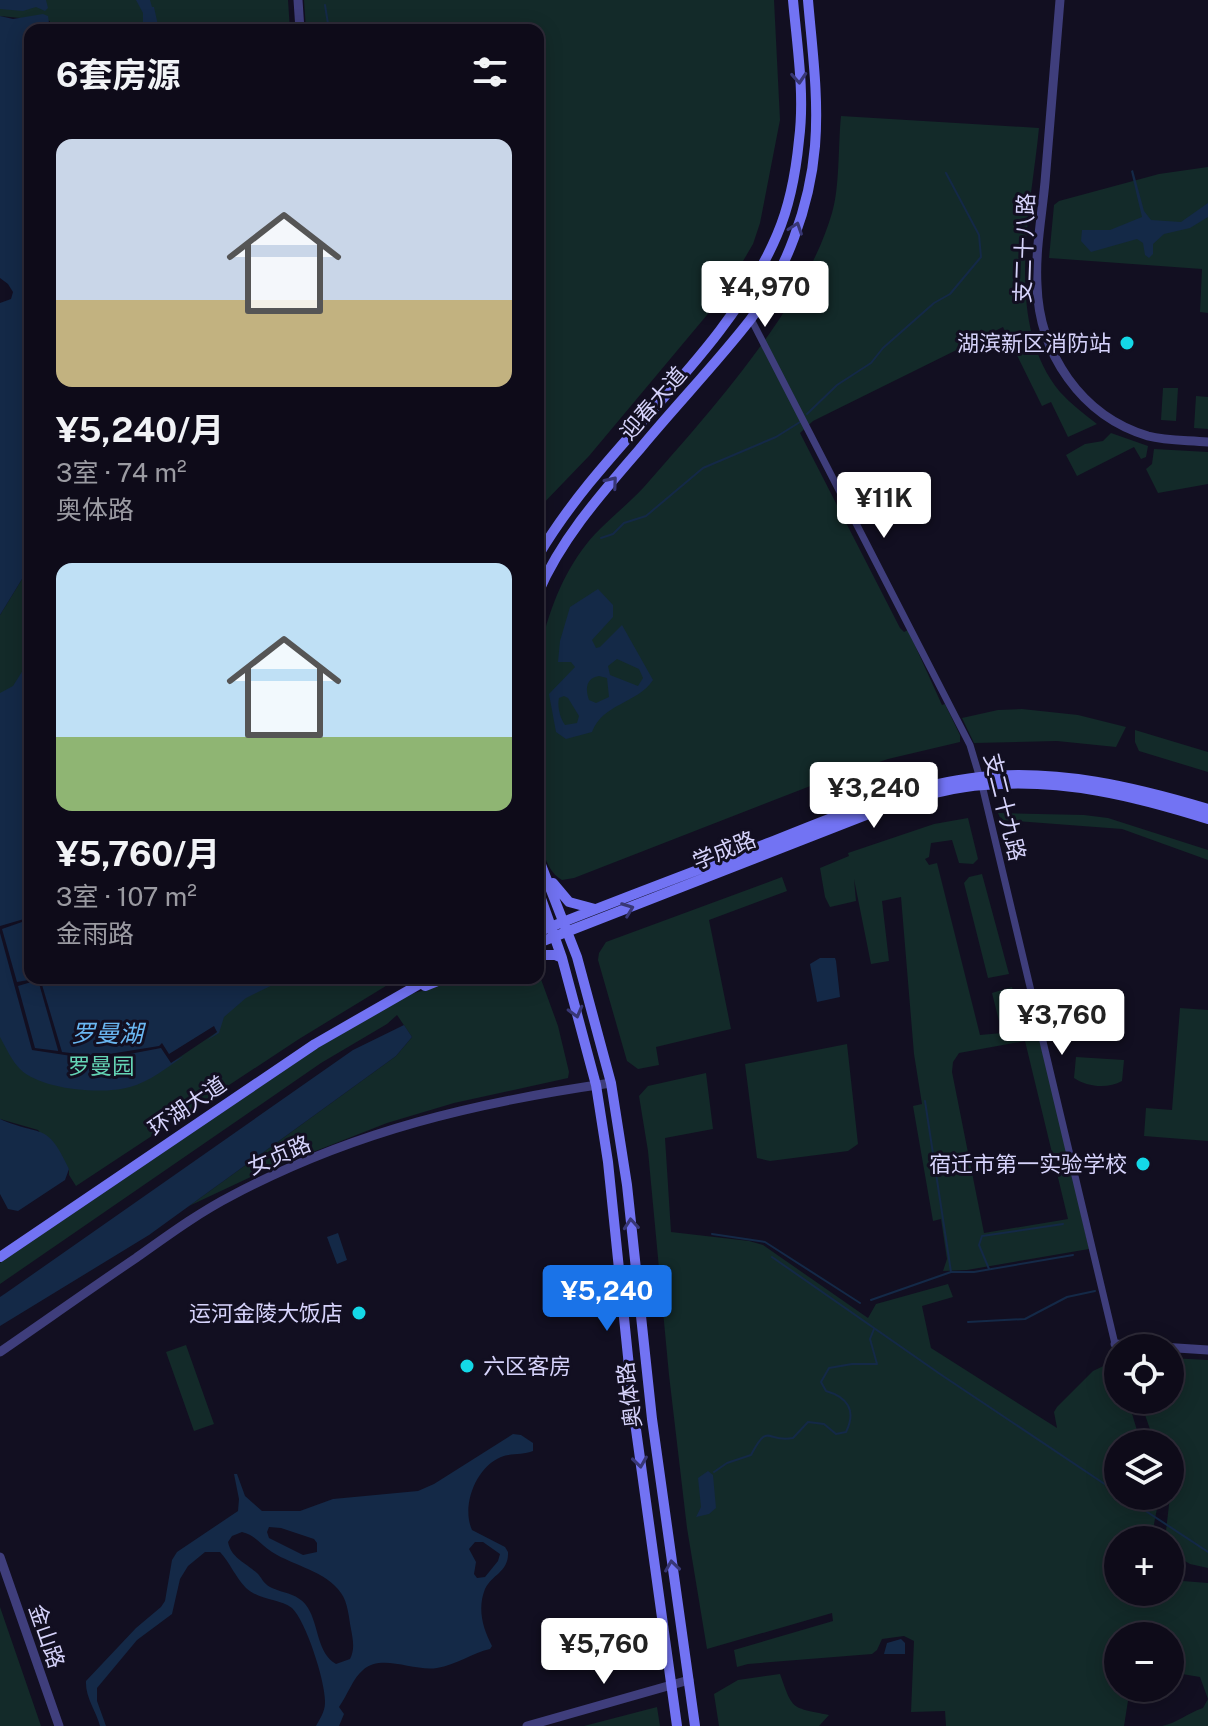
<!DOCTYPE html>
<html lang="zh">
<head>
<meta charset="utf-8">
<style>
	body { margin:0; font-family:"Public Sans","Noto Sans SC",sans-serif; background:#171422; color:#f1f3f6; height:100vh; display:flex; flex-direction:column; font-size:30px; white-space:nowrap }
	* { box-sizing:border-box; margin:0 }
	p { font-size:26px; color:#9b9ba2 }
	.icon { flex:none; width:44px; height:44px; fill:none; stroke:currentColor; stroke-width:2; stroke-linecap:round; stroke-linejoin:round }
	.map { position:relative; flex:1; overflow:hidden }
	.drawer { position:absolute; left:24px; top:24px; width:520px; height:960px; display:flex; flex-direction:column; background:#0e0b19; border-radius:16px; box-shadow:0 4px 20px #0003,0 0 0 2px #2e2b38 }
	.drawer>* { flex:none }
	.controls { position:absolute; left:1104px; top:1334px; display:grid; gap:16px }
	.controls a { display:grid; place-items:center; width:80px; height:80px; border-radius:50%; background:#0e0b19; box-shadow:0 4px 20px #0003,0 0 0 2px #2e2b38; font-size:40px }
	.price { position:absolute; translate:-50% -68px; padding:0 18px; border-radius:8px; background:#fff; color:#222; font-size:26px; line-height:52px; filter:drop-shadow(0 2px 4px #0008) }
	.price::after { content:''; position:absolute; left:50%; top:48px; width:24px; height:18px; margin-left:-12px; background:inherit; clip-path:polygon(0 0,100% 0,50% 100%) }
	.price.on { background:#1a73e8; color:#fff }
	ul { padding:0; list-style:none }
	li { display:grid; align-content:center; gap:16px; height:424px; padding:0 32px }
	li span { display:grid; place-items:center; height:248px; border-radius:16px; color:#555 }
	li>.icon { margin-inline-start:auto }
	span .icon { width:144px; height:144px; fill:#fffc; stroke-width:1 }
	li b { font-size:34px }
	h2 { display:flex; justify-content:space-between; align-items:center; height:96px; padding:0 32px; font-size:34px }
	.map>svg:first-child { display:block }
</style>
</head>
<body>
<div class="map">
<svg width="1208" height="1726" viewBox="0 0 1208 1726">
	<rect width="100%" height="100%" fill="#120f21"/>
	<!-- green -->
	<path fill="#132a29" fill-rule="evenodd" d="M 0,0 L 288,0 L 290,30 L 50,30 L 50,21 L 0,16 Z
		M 304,0 L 774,0 L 780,120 L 760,223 L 753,244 L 722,297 L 589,456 L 538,509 L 538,30 L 306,30 Z
		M 841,116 L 1039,128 C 1031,210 1003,323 1060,392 C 1071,404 1084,414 1097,424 L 1068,437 L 1051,402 L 1042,406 L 1003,327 L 813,421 L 800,433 L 900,628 L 904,632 L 908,630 L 942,705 L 945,704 L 960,735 L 960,742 L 888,759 L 831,778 L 574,878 L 562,880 C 531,863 538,786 538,756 L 542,755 L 542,744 L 538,744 C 538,707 533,666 545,630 C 555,594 573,555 600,529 C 614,515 630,502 644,487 C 708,414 805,307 832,213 C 840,187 838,145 841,116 Z
		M 1208,167 L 1208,313 L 1200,312 L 1202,269 L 1049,258 L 1054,205 L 1059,201 L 1159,174 Z
		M 1163,388 L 1178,388 L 1176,421 L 1161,420 Z
		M 1196,396 L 1208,397 L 1208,429 L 1194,428 Z
		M 1111,433 L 1148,446 L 1146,457 L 1141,459 L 1134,447 L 1077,476 L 1066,455 L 1085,444 L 1103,441 Z
		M 1154,449 L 1208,452 L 1208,484 L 1158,493 L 1146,469 L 1152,464 Z
		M 30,566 L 30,978 L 399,978 L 299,1039 L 76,1186 L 69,1175 L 69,1169 L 38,1130 L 0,1119 L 0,615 Z
		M 1022,709 L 1078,715 L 1126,727 L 1116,747 L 1057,741 L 974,743 L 962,718 L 998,710 Z
		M 1135,730 L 1208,752 L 1208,772 L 1139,751 L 1135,742 Z
		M 998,813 L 1084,815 L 1108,818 L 1208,850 L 1208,860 L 1122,829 L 1001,820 Z
		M 968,818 L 978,859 L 973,864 L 959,863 L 952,840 L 931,843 L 929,857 L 925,859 L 929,865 L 937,863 L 980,1035 L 1002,1033 L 992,993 L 1012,987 L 1024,1031 L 1039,1031 L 1089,1249 L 967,1270 L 943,1271 L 947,1259 L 941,1219 L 933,1221 L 913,1106 L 922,1104 L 914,1054 L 901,897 L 882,901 L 889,961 L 871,964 L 854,879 L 856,901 L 830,907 L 825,897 L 820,868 L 849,856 L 848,853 L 934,824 ZM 1025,1041 L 1068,1219 L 984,1233 L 952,1072 L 953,1062 L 959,1053 Z
		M 982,874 L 1009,974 L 988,978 L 964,883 L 969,877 Z
		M 782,877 L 787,891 L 709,920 L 731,1029 L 656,1047 L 659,1065 L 638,1069 L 627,1061 L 598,960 L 599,953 L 606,942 Z
		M 538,971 L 558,1026 L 569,1072 L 568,1078 L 454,1103 L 387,1123 L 257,1174 L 189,1206 L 396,1056 L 412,1037 L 397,1015 L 387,1024 L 321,1063 L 0,1284 L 0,1263 L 319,1047 L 404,996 L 466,978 L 538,978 Z
		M 1180,1008 L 1208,1010 L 1208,1141 L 1144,1136 L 1146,1108 L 1172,1110 Z
		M 847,1044 L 858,1144 L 848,1151 L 770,1161 L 757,1158 L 745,1064 Z
		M 1076,1057 L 1124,1060 L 1122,1081 C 1108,1089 1087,1087 1074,1078 Z
		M 706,1073 L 713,1129 L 665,1138 L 671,1232 L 749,1241 L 763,1245 L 868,1318 L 876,1304 L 948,1284 L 953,1297 L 922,1306 L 931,1348 L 1057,1428 L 1054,1412 L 1057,1407 L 1093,1371 L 1114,1361 L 1118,1366 L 1118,1400 L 1128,1400 L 1141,1444 L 1118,1444 L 1118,1496 L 1157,1496 L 1158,1503 L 1151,1540 L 1118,1540 L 1118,1592 L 1170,1592 L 1170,1580 L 1208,1583 L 1208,1699 L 1200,1677 L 1170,1672 L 1170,1636 L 1118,1636 L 1118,1688 L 1130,1688 L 1124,1726 L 946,1726 L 945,1711 L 911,1712 L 914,1641 L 904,1636 L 882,1639 L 877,1650 L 872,1654 L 748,1664 L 737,1667 L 734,1650 L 833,1621 L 832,1613 L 707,1649 L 687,1528 L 669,1375 L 648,1151 L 639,1096 L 648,1086 Z
		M 186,1345 L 214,1424 L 194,1431 L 166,1352 Z
		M 1170,1358 L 1208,1360 L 1208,1568 L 1190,1564 L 1171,1553 L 1170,1540 L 1165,1540 L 1170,1496 L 1170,1444 L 1155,1444 L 1140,1400 L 1170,1400 Z
		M 0,1607 L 41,1726 L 0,1726 Z
		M 780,1674 C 793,1711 791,1707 829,1715 L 819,1726 L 719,1726 L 714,1694 L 738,1680 Z
		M 1208,1699 L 1208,1726 L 1162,1726 C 1177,1723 1188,1713 1203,1708 Z
		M 657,1707 L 660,1726 L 584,1726 Z"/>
	<!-- water -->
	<path fill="#142947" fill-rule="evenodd" d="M 0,0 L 46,0 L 48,8 L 45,11 L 36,7 L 23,11 L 0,9 Z
		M 136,0 L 150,0 L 152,7 L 154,7 L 159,30 L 143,30 L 143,13 Z
		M 43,14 L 48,16 L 50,30 L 30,30 L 30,566 L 0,615 L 0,303 L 11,299 L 13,292 L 8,284 L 0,278 L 0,16 L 13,19 Z
		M 1133,170 L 1144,211 L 1151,220 L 1181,222 L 1208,203 L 1208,217 L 1190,228 L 1164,234 L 1153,244 L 1153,254 L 1149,258 L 1145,255 L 1143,243 L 1137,239 L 1091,252 L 1081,241 L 1082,230 L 1110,230 L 1142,217 L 1131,171 Z
		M 598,589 L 613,605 L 613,617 L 592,640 L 596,648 L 600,647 L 622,625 L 653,680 C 637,704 603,703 592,732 L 566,739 L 556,732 L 549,694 L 575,667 L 571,662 L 558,662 L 560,641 L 570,607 ZM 617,659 L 639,669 L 643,678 L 638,686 L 610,675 L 608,666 ZM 599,676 L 607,678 L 609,697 L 596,703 L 589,700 C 585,689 586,678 599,676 ZM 564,696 L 568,698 L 579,716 L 577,723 L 565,725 C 560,718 557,706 559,698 Z
		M 30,659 L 30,978 L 287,978 L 246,998 L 224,1017 L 219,1033 L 206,1041 L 217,1032 L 213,1027 L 167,1056 L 171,1062 L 184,1056 C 168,1067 149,1082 130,1087 C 103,1095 41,1090 20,1069 C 12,1061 6,1048 0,1037 L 0,693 L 13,686 Z
		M 820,958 L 835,958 L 836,961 L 840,997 L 817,1002 L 810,964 Z
		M 404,1025 L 412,1037 L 396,1056 L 149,1235 L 0,1326 L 0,1297 L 6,1293 L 353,1050 Z
		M 0,1119 C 43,1138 46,1120 69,1169 L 65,1180 L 18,1211 L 8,1209 L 0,1194 Z
		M 338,1233 L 347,1260 L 337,1264 L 327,1237 Z
		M 513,1434 L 521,1435 L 533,1443 L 533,1451 C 523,1455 511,1453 501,1457 C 476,1467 461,1506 472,1530 L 505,1547 L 508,1552 C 509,1572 492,1574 485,1589 C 477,1609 483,1629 492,1646 L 490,1649 C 472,1653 456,1665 437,1668 C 414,1672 382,1653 363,1670 C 353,1678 347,1696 339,1707 L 344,1714 L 339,1726 L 316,1726 C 320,1719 325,1711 325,1703 C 326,1683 306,1621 292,1608 C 279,1598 261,1601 246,1588 C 236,1578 230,1563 220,1552 L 205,1552 L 188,1566 L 180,1579 L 172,1614 L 137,1640 L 97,1688 L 97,1701 L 106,1726 L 100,1726 C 96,1711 85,1697 86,1681 L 136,1628 L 161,1607 L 165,1601 L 172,1560 L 177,1552 L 238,1511 L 239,1499 L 234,1474 L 237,1474 L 245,1496 L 262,1511 L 300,1511 L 333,1499 L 418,1491 L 434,1484 ZM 269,1527 L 281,1528 L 314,1539 L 317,1543 L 317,1552 L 303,1555 L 269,1538 L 267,1532 ZM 242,1532 C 255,1535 261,1545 272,1552 C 294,1566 326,1571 341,1593 C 348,1602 349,1619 351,1629 C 353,1640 355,1649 350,1659 L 336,1664 C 317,1653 319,1626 308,1608 C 299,1593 284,1594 270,1587 C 263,1583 262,1578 257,1573 C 246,1563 231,1558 228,1542 L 232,1536 ZM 475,1542 L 483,1542 L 500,1554 L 498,1561 L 485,1577 L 477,1578 L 474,1574 L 476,1562 L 469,1549 Z
		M 708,1471 L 713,1475 L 716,1508 L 709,1514 L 696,1517 L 701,1507 L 698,1478 Z
		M 901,1639 L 905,1643 L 905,1654 L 884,1654 L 887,1643 Z"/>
	<!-- pier -->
	<path fill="#120f21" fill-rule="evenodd" d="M 24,919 L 28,930 L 25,931 L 22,922 L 2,929 L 17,982 L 40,978 L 62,1052 L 97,1056 L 159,1046 L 162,1043 L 169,1054 L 214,1026 L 217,1032 L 171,1063 L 161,1048 L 98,1060 L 32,1050 L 0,933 L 0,926 ZM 38,980 L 58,1050 L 58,1051 L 35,1048 L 18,986 Z"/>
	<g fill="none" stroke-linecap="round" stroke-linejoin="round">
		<!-- stream -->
		<path stroke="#142947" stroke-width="2" d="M 325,5 L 329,30
			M 807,414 L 837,385 L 871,363 L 883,348 L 934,303 L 950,294 L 981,257 L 979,235 L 946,173
			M 601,538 L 613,534 L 624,523 L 646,516 L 703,468 L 776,437 L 800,422
			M 712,1234 L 765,1242 L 860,1303
			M 772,1257 L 940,1374 L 1118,1493
			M 989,1269 L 979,1245 L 982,1236 L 1063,1224
			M 952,1272 L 974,1272 L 1073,1255
			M 871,1300 L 951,1272 L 925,1101
			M 968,1322 L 1025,1319 L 1067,1297 L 1095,1291
			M 714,1472 L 727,1463 L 751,1455 C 769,1421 766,1443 793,1438 L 808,1422 L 824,1424 L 836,1434 L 846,1432 C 857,1410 847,1397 826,1391 L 821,1382 L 829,1368 L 852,1364 L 877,1364 L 870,1339 L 874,1329
			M 1123,1496 L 1208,1552"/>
		<!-- minor -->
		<path stroke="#3f3e7c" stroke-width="7" d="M 751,319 L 970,745 L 982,785 L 1115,1344"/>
		<!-- tertiary -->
		<path stroke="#3f3e7c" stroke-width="9" d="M 298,0 L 300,30
			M 1060,0 C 1055,61 1050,121 1045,182 C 1042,215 1035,251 1037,285 C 1039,353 1081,416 1148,436 C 1167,441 1188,440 1208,442
			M 1115,1344 L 1208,1350
			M 0,1352 C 45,1321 90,1289 136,1258 C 167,1236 198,1213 233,1195 C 354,1131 477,1102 611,1083
			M 0,1557 L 59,1726
			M 527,1726 L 689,1680"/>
		<!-- secondary -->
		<path stroke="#7273f3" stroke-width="10" d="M 538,556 C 606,440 724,359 777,235 C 790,205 796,171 799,140 C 805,94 797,45 793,0
			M 538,593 C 561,539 601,494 639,450 C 675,406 715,365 750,320 C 786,272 810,206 815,146 C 819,97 812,48 808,0
			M 538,857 L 577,957 L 611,1083 L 627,1185 L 652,1419 L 695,1726
			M 553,883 L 569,902 L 595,909
			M 538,890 L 562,958 L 596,1085 L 608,1162 L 634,1415 L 677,1726
			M 538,932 C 615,901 693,872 771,842 C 839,815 907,785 980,777 C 1059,769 1134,787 1208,809
			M 538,943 L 894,804 C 923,796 954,787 984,785 C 1062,778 1135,796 1208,819
			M 538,955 L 555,955 L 562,958
			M 425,986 L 445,978
			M 0,1257 L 315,1044 L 430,978"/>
	</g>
	<!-- one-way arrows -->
	<defs><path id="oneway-chevron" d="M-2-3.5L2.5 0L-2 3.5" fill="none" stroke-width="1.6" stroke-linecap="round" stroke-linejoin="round" transform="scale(2)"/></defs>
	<g stroke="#383775">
		<use href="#oneway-chevron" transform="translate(799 78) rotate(86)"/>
		<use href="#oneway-chevron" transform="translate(796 228) rotate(-71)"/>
		<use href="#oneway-chevron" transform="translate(612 482) rotate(-50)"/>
		<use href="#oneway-chevron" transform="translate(628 909) rotate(-21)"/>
		<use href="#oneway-chevron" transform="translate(576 1012) rotate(75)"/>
		<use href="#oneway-chevron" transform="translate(631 1224) rotate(-95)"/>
		<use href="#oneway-chevron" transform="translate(640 1462) rotate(82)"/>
		<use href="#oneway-chevron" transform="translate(672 1566) rotate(-98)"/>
	</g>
	<!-- markers -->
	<g fill="#14d8e7" stroke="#120f21" stroke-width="3">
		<circle cx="1127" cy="343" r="8"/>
		<circle cx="1143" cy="1164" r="8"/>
		<circle cx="359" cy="1313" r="8"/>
		<circle cx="467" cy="1366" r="8"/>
	</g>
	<g text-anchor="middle" stroke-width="6" stroke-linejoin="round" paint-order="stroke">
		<!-- street labels -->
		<g font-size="22" fill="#d6d3fb" stroke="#120f21">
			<text transform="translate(1024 248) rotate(-88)" y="8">支二十八路</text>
			<text transform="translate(653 403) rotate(-49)" y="8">迎春大道</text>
			<text transform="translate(1005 807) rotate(76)" y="8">支二十九路</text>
			<text transform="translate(724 850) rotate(-22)" y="8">学成路</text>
			<text transform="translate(187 1106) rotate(-34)" y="8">环湖大道</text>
			<text transform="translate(279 1155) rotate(-23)" y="8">女贞路</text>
			<text transform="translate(629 1395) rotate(-97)" y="8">奥体路</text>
			<text transform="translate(47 1636) rotate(71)" y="8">金山路</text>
		</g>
		<!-- poi labels -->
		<g font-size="22" fill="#d6d3fb" stroke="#120f21" text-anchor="end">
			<text x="1111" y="351">湖滨新区消防站</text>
			<text x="1127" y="1172">宿迁市第一实验学校</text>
			<text x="343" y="1321">运河金陵大饭店</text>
			<text x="483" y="1374" text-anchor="start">六区客房</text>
		</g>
		<!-- park labels -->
		<g font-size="22" fill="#65d5b6" stroke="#120f21">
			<text x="101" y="1074">罗曼园</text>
		</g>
		<!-- water labels -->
		<g font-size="24" font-style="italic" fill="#6ab7f2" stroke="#120f21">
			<text x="107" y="1042">罗曼湖</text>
		</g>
	</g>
</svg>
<div class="controls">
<a><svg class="icon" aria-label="locate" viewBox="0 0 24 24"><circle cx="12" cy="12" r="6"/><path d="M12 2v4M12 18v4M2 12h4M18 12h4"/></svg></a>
<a><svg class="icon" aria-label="layers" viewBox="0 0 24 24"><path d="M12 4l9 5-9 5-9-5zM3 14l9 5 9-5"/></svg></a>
<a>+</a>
<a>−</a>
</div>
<b class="price" style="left:765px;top:329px">¥4,970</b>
<b class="price" style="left:884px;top:540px">¥11K</b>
<b class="price" style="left:874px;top:830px">¥3,240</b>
<b class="price" style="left:1062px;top:1057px">¥3,760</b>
<b class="price on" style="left:607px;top:1333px">¥5,240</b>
<b class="price" style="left:604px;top:1686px">¥5,760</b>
<section class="drawer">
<h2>6套房源<svg class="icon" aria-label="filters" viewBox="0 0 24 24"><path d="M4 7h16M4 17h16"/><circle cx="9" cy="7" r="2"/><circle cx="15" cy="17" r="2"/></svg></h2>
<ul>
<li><span style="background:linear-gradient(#c9d6e8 65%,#c2b280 0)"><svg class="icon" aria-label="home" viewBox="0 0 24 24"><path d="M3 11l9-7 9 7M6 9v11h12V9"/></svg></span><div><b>¥5,240/月</b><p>3室 · 74 m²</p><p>奥体路</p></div></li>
<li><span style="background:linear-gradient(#bfe0f5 70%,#8fb573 0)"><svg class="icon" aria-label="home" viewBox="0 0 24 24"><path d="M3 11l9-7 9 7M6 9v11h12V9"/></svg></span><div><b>¥5,760/月</b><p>3室 · 107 m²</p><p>金雨路</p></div></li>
</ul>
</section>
</div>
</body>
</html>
